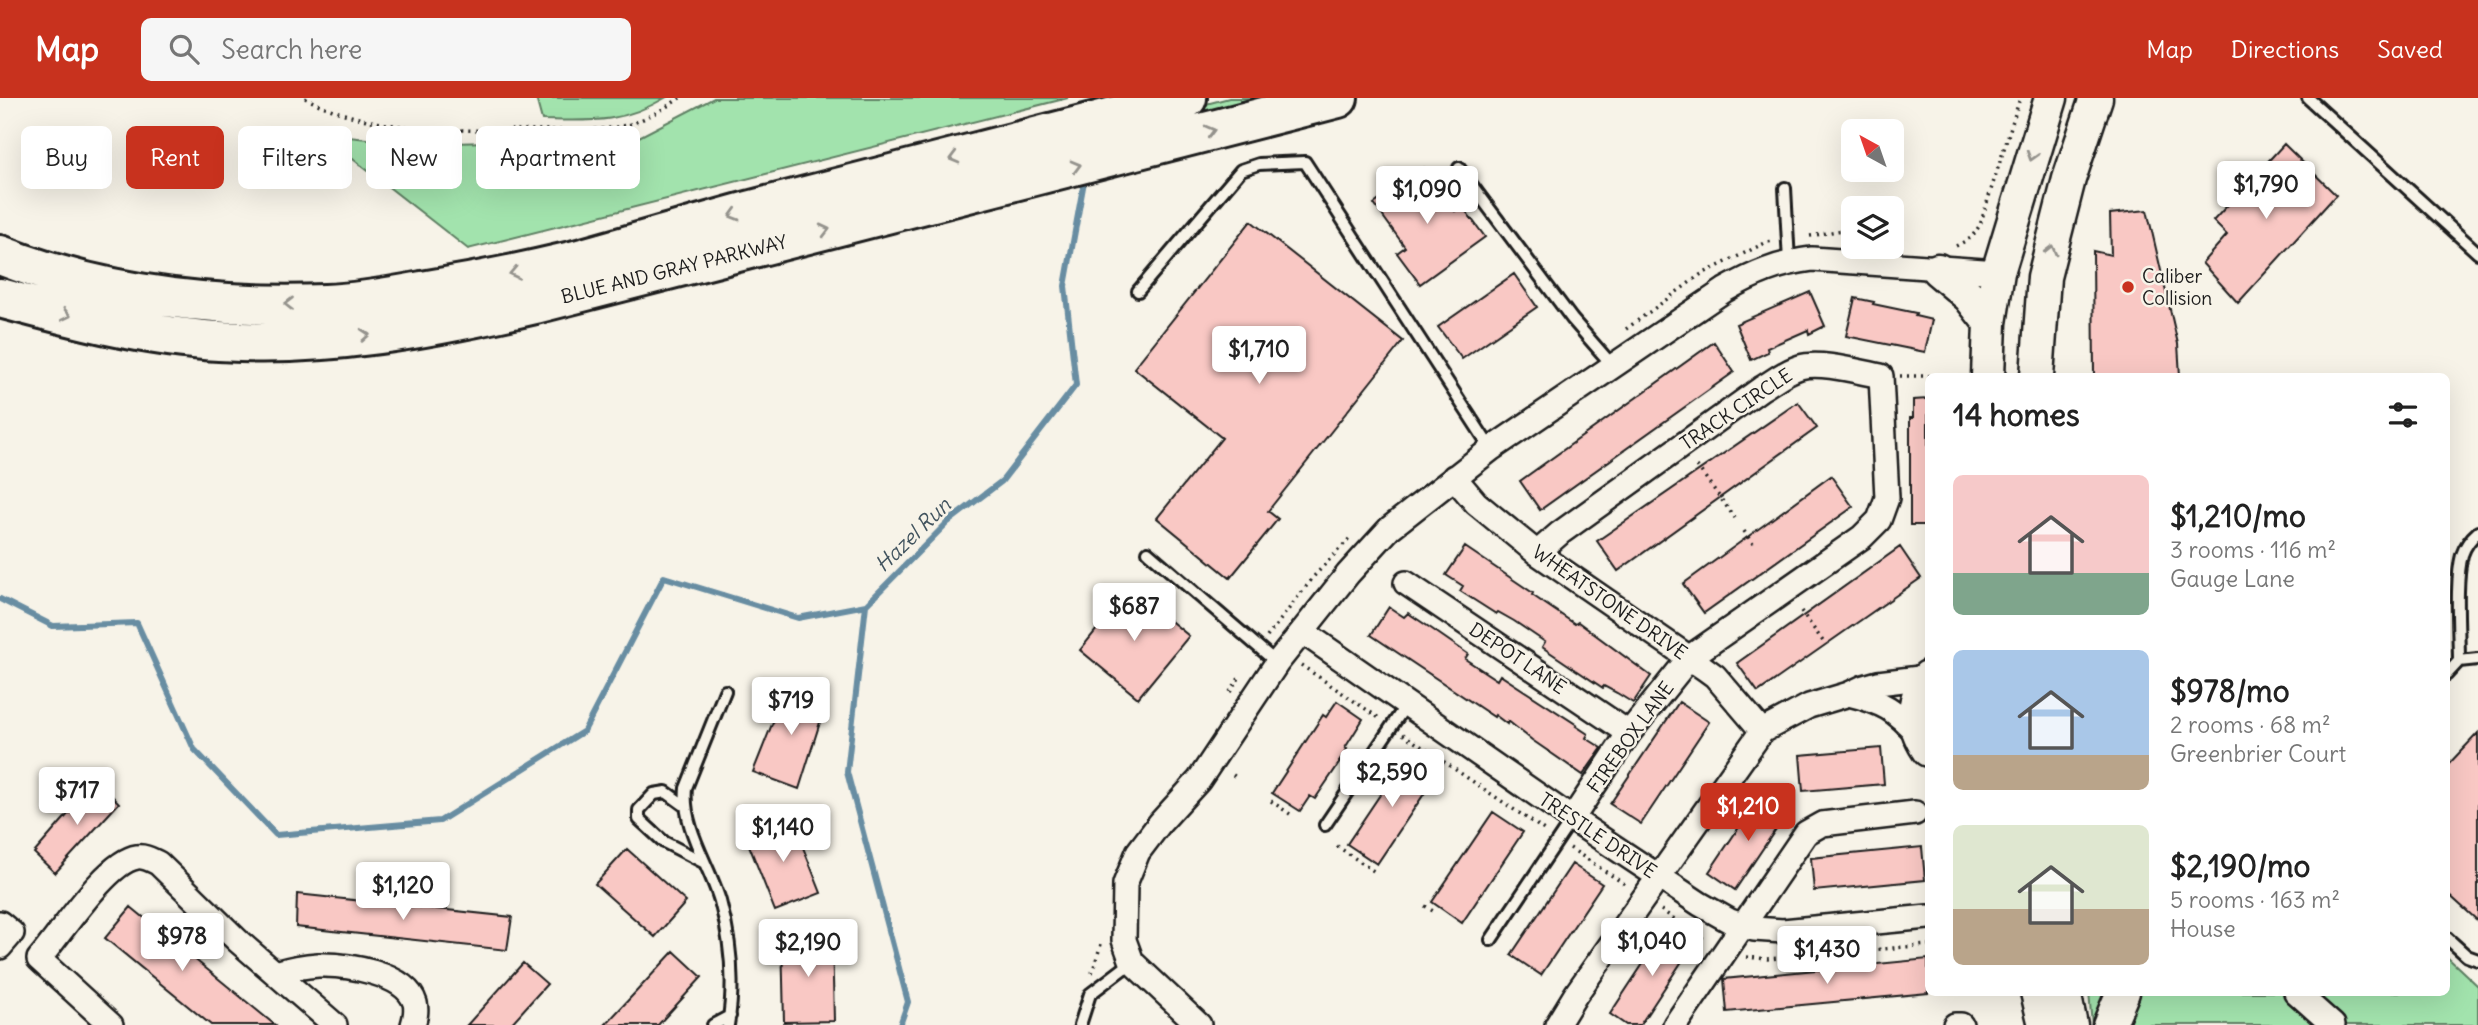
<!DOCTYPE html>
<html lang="en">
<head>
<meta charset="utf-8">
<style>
	body { margin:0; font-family:Delius,sans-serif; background:#f6f6f6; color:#222; height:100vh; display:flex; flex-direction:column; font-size:26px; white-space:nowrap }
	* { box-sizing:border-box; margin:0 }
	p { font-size:23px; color:#767676 }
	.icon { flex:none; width:38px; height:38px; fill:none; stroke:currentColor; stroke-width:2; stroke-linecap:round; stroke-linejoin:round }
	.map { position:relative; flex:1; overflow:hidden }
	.sheet { position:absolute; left:1925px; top:275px; width:525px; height:623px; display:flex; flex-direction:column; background:#fff; border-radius:10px; box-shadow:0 7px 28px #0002 }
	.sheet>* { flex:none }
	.top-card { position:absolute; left:21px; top:28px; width:665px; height:63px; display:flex; gap:14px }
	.needle { width:46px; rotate:320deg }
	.buttons { position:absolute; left:1841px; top:21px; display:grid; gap:14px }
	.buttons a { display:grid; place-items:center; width:63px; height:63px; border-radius:10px; background:#fff; box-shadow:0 7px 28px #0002; font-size:35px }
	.price { position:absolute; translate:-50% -60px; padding:0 16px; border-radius:7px; background:#fff; color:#222; font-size:23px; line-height:46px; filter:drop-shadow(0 2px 4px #0008) }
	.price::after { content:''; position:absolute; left:50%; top:42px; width:21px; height:16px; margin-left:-10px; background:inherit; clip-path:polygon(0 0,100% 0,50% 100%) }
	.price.current { background:#c8321e; color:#fff }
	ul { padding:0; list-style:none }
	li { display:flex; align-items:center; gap:21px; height:175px; padding:0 28px }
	li span { display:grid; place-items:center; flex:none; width:196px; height:140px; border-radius:10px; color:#555 }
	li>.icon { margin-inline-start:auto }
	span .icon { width:84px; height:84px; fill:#fffc; stroke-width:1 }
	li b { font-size:30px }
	h2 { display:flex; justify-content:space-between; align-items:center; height:84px; padding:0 28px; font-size:30px }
	.chip { padding:0 24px; border-radius:10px; background:#fff; box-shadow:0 7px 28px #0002; font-size:24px; line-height:63px }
	.chip.current { background:#c8321e; color:#fff }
	header { display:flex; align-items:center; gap:42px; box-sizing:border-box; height:98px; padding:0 35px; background:#c8321e; color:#fff }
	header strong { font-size:33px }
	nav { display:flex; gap:38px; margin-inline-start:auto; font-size:24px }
	.search { width:490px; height:63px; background:#f6f6f6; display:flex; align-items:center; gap:18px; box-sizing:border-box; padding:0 24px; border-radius:10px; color:#767676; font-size:26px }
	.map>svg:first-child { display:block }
</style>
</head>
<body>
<header>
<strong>Map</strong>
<div class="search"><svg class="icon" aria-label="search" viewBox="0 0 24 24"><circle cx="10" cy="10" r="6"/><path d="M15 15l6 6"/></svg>Search here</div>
<nav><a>Map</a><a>Directions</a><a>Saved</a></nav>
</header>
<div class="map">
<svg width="2478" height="927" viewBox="0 0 2478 927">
	<rect width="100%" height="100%" fill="#f7f3e8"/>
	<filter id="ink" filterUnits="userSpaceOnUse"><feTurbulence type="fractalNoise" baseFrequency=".0143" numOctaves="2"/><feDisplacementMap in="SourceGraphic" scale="14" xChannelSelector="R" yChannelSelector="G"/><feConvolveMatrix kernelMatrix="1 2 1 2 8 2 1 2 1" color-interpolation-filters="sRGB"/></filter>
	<g filter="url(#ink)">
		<!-- green -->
		<path fill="#a2e3ad" stroke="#5f8064" stroke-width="2" d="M 536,0 L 665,0 C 621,26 591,23 542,22 Z
			M 714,0 L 1068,0 L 468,151 L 321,36 L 414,46 L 637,40 Z
			M 1229,0 L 1287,0 L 1146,37 L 1149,21 Z
			M 2447,859 L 2478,888 L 2478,927 L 2092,927 L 2089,894 L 2446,894 Z"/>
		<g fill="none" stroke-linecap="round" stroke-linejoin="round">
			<!-- stream -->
			<path stroke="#688da2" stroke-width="6" d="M 0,501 L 53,528 L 137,525 L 194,651 L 276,737 L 440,723 L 584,633 L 664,479 L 798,520 L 866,507
				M 900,927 L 908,904 L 847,674 L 866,507 L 948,424 L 1002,383 L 1076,287 L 1065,188 L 1085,78"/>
		</g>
		<!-- building -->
		<path fill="#f9c8c4" stroke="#1c1c1c" stroke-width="2" d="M 2284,46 L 2336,97 L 2238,205 L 2202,165 L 2227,137 L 2213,123 Z
			M 1424,70 L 1455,113 L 1462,108 L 1485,139 L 1420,186 L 1397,155 L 1405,149 L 1374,106 Z
			M 2147,112 L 2178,246 L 2180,278 L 2094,278 L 2093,153 L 2111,157 L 2110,116 Z
			M 1251,123 L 1403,243 L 1268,413 L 1278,421 L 1230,480 L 1157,420 L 1222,340 L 1134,270 Z
			M 1514,176 L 1537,209 L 1462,261 L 1438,229 Z
			M 1810,194 L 1825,228 L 1809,236 L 1808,232 L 1767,250 L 1768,254 L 1751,262 L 1736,226 Z
			M 1855,200 L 1874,204 L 1873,206 L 1916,215 L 1915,218 L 1932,222 L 1925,254 L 1846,238 Z
			M 1714,244 L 1734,274 L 1540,412 L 1520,383 Z
			M 1928,301 L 1928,427 L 1910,427 L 1910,320 L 1913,320 L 1913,302 Z
			M 1798,304 L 1817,330 L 1618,473 L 1597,443 Z
			M 1831,378 L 1853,409 L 1704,515 L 1683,486 Z
			M 1465,449 L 1533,495 L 1532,497 L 1575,526 L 1578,524 L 1651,578 L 1633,605 L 1617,595 L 1604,588 L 1603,590 L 1542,549 L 1545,544 L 1514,523 L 1498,514 L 1496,516 L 1460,493 L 1463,488 L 1446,477 Z
			M 1900,449 L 1921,480 L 1758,594 L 1737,565 Z
			M 1130,490 L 1189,538 L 1138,600 L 1080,552 Z
			M 1389,509 L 1404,519 L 1408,515 L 1432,531 L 1468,556 L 1465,561 L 1497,582 L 1500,577 L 1577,627 L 1576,628 L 1588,636 L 1586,640 L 1602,650 L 1583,677 L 1532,642 L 1508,623 L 1507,626 L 1495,617 L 1494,619 L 1371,537 Z
			M 788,586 L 827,602 L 799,691 L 753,674 Z
			M 1337,603 L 1363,621 L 1345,650 L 1347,651 L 1339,663 L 1340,664 L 1315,701 L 1310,698 L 1300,713 L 1272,695 L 1323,617 L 1326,619 Z
			M 1679,604 L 1709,624 L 1641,726 L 1610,706 Z
			M 2478,635 L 2478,823 L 2446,794 L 2446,669 Z
			M 1881,650 L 1884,686 L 1803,693 L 1800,657 Z
			M 1408,655 L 1438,675 L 1377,766 L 1347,746 Z
			M 97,683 L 119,705 L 55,775 L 34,755 Z
			M 1760,698 L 1786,716 L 1735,792 L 1709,774 Z
			M 1493,714 L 1523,734 L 1462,825 L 1432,804 Z
			M 791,719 L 821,795 L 775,813 L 745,737 Z
			M 1922,749 L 1925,782 L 1814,793 L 1811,760 Z
			M 627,751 L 686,804 L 655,839 L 595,786 Z
			M 1572,766 L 1602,786 L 1541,877 L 1511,857 Z
			M 297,796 L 512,819 L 507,852 L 296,829 Z
			M 131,809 L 275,927 L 211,927 L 105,840 Z
			M 1668,828 L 1694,845 L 1640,927 L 1626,927 L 1610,916 Z
			M 832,838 L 834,923 L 784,924 L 782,840 Z
			M 674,853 L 702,879 L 658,927 L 605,927 Z
			M 1928,861 L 1928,895 L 1727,914 L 1724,881 Z
			M 523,865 L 547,886 L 510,927 L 467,927 Z"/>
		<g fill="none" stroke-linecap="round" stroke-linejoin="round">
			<defs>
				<path id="lane" d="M 2308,0 L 2478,155
					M 1459,70 L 1572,221 L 1613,268
					M 1785,90 L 1789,164
					M 1138,193 L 1241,72 L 1259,66 L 1305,64 L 1491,351
					M 1148,454 L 1277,565
					M 2459,563 C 2459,535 2455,482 2462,457 C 2465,448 2471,440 2478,434
					M 2446,577 L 2459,563 L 2478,561
					M 725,593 L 686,690 C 682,730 709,766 720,803 C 731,843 735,886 728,927
					M 684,707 L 666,694 L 654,696 L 639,712 L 639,721 L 664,744 L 705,765
					M 1325,727 L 1406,607
					M 2446,839 L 2467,858 L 2478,862
					M 1491,842 L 1572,721
					M 713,927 L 730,918
					M 1080,927 L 1090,896 L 1132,864"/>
				<path id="street" d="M 1454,379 L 1476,405 L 1537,455 L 1704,570 L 1715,578 L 1762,633
					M 1537,455 L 1560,435 L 1762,290 C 1774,283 1786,273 1800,269 C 1821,263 1859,274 1881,278 L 1887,400 L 1879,422 L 1862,439 L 1690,559 L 1629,635 L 1572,721
					M 1406,485 L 1629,635
					M 1303,534 L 1572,721 L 1700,806 L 1730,823 L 1754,831 L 1783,833 L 1928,819
					M 1849,596 C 1883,604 1896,612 1919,638
					M 0,825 L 12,835 L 0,849
					M 2296,894 L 2333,927
					M 111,927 L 39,861 C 60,837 107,763 137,759 C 145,758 151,762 158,765 L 238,843 L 275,875
					M 335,927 L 275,875 C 289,871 303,868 318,867 C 345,866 406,875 415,905 C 417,913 415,920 413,927
					M 1199,927 L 1132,864 L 1124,842 L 1125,786 L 1138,754 L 1160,725 L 1199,682 L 1277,565 L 1348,476 L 1390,430 L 1491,351 L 1725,192 C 1753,176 1779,165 1812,161 L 1998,174
					M 1557,927 L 1576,896 L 1762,633 L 1809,608 L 1849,596 L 1864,589 L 1878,585 L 1928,579
					M 1675,927 L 1806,735 L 1822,726 L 1915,715
					M 1955,927 L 1961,927"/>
				<path id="secondary" d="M 1938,172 L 1969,198 L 1990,225
					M 1988,278 L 1990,225 L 1998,174 L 2051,0
					M 2037,278 L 2044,179 L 2069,81 L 2096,0
					M 1928,579 C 1911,604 1911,626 1928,652
					M 2037,894 L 2045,927
					M 2064,894 L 2071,927
					M 2109,927 L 2123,894"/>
				<path id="highway" d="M 0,157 C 102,197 216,210 325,206 C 357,205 390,199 422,193 C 472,185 522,175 572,163 C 631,147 689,129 748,113 C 894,75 1041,38 1187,0
					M 0,200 C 71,219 145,239 219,243 C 325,250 432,230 535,206 L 1338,0"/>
			</defs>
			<!-- lane casing -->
			<use href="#lane" stroke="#1c1c1c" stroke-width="16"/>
			<!-- street casing -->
			<use href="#street" stroke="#1c1c1c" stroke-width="28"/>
			<!-- secondary casing -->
			<use href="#secondary" stroke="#1c1c1c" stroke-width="37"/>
			<!-- highway casing -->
			<use href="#highway" stroke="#1c1c1c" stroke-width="44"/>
			<!-- path -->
			<path stroke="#1c1c1c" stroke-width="3.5" stroke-dasharray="2 5" stroke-linecap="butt" d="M 305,0 C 378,37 457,32 536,32 C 564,32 607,34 633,25 C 649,19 666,10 680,0
				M 1810,138 C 1825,136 1839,131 1853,132
				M 1956,148 L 1971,140 L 1980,127 L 2020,0
				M 1626,231 L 1700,177 L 1767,144 L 1775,143
				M 1900,278 L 1963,278
				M 1697,368 L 1735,420
				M 1744,433 L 1753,446
				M 1801,513 L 1825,546
				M 1267,539 L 1315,477 L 1350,440
				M 1301,567 L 1379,620
				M 1230,594 L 1241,577
				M 1403,636 L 1547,734
				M 1233,677 L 1237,680
				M 1271,703 L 1290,716
				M 1337,748 L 1375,774
				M 1570,750 L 1623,785 L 1629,784
				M 1425,808 L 1433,813
				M 1661,812 L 1707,843
				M 1746,859 L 1767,861 L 1928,847
				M 1092,875 L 1102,843"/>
			<!-- lane -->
			<use href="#lane" stroke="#f7f3e8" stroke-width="10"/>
			<!-- street -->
			<use href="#street" stroke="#f7f3e8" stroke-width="23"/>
			<!-- secondary -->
			<use href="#secondary" stroke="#f7f3e8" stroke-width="32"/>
			<!-- highway -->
			<use href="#highway" stroke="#f7f3e8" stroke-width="38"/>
		</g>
		<!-- one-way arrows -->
		<defs><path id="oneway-chevron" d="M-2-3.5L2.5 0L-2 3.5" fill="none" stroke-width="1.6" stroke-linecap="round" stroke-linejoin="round" transform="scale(1.75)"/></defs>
		<g stroke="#94928c">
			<use href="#oneway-chevron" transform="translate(1210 33) rotate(-15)"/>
			<use href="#oneway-chevron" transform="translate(2032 58) rotate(107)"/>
			<use href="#oneway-chevron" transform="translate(954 60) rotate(165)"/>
			<use href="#oneway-chevron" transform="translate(1076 68) rotate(-15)"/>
			<use href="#oneway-chevron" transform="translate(734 117) rotate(164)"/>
			<use href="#oneway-chevron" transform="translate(825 132) rotate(-14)"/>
			<use href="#oneway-chevron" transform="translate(2051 152) rotate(-76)"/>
			<use href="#oneway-chevron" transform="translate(514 175) rotate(168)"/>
			<use href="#oneway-chevron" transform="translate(289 206) rotate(180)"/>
			<use href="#oneway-chevron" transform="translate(66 217) rotate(12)"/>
			<use href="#oneway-chevron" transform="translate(365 237) rotate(-4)"/>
		</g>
	</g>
	<!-- markers -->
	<circle fill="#c8321e" stroke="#f7f3e8" stroke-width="2.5" cx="2128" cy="189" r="7"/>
	<g text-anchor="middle" stroke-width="5" stroke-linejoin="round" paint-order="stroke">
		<!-- street labels -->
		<g font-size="19" fill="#1c1c1c" stroke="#f7f3e8">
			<text transform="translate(674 171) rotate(-14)" y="7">BLUE AND GRAY PARKWAY</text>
			<text transform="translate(1736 311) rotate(-34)" y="7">TRACK CIRCLE</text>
			<text transform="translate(1610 504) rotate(35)" y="7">WHEATSTONE DRIVE</text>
			<text transform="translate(1518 560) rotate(34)" y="7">DEPOT LANE</text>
			<text transform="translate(1630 639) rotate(-54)" y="7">FIREBOX LANE</text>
			<text transform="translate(1598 737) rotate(34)" y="7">TRESTLE DRIVE</text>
		</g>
		<!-- poi labels -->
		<g font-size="19" fill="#1c1c1c" stroke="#f7f3e8" text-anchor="start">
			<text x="2142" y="185">Caliber<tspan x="2142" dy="22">Collision</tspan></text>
		</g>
		<!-- water labels -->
		<g font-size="21" font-style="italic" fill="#42545f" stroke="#f7f3e8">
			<text transform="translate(913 437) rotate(-44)" y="7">Hazel Run</text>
		</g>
	</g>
</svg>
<div class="buttons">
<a><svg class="needle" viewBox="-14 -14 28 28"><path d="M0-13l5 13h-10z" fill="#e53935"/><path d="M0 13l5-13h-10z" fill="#767676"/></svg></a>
<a><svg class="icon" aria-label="layers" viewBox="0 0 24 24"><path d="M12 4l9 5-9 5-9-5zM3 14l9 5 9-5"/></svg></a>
</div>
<b class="price" style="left:2266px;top:123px">$1,790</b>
<b class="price" style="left:1427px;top:128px">$1,090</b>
<b class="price" style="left:1259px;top:288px">$1,710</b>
<b class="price" style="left:1134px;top:545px">$687</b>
<b class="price" style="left:791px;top:639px">$719</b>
<b class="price" style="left:1392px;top:711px">$2,590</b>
<b class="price" style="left:77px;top:729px">$717</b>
<b class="price current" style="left:1748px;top:745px">$1,210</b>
<b class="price" style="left:783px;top:766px">$1,140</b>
<b class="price" style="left:403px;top:824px">$1,120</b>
<b class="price" style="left:182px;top:875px">$978</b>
<b class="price" style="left:1652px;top:880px">$1,040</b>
<b class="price" style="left:808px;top:881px">$2,190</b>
<b class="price" style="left:1827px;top:888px">$1,430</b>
<div class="top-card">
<a class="chip">Buy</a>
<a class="chip current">Rent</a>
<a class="chip">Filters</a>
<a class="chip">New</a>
<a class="chip">Apartment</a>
</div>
<section class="sheet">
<h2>14 homes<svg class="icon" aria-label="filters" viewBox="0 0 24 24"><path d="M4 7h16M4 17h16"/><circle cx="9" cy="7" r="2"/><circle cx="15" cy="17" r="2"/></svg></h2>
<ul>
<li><span style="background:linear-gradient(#f6c9c9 70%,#7fa58c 0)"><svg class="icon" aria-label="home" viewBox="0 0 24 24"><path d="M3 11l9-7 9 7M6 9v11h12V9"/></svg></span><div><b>$1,210/mo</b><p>3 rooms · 116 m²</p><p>Gauge Lane</p></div></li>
<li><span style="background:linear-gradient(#a9c7e8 75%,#b9a48a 0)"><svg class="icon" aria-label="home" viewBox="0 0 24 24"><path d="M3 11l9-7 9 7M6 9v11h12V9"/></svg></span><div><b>$978/mo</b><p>2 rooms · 68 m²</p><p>Greenbrier Court</p></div></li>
<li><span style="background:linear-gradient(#dfe7d0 60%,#b9a48a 0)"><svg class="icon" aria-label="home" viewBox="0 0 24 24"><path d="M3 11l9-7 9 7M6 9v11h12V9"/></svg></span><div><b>$2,190/mo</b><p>5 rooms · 163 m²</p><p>House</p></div></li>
</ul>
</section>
</div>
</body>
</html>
